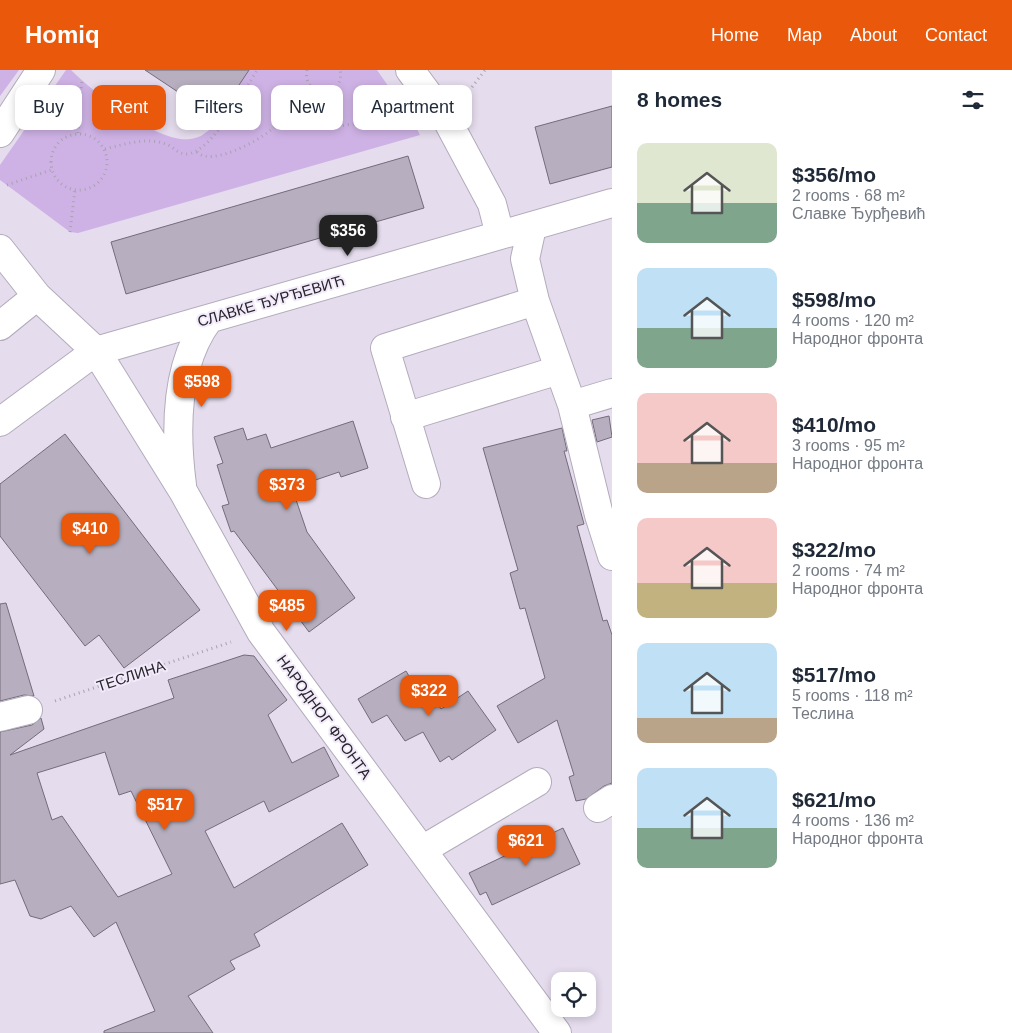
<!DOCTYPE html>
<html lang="en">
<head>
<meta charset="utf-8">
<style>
	body { margin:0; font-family:Helvetica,sans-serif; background:#f6f6f7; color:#1f2937; height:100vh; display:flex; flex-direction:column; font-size:19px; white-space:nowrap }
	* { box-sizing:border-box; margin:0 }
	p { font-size:16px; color:#747a83 }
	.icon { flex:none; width:28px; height:28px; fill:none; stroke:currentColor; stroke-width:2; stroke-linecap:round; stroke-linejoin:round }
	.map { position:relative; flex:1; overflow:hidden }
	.sheet { display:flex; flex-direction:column; background:#fff; width:400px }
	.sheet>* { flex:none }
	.hud { position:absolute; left:15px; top:15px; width:475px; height:45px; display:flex; gap:10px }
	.controls { position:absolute; left:551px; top:902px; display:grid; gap:10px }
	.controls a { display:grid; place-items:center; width:45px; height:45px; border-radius:10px; background:#fff; box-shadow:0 2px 8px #0003; font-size:25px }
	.price { position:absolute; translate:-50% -42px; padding:0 11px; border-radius:10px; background:#ea580c; color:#fff; font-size:16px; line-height:32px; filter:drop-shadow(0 1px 2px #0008) }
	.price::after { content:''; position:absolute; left:50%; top:30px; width:15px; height:11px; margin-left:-8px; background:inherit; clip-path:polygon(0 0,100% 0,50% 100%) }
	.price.active { background:#222; color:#fff }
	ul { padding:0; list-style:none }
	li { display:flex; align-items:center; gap:15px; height:125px; padding:0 25px }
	li span { display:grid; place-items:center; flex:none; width:140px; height:100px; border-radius:10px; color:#555 }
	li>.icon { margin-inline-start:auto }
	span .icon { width:60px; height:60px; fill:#fffc; stroke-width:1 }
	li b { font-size:21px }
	h2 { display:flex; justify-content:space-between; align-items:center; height:60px; padding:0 25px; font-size:21px }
	.pill { padding:0 18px; border-radius:10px; background:#fff; box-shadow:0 2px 8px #0003; font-size:18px; line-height:45px }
	.pill.active { background:#ea580c; color:#fff }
	header { display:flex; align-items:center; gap:30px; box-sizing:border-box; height:70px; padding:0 25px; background:#ea580c; color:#fff }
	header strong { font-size:24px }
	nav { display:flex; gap:28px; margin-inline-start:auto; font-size:18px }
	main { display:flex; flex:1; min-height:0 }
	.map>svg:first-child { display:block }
</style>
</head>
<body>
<header>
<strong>Homiq</strong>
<nav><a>Home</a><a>Map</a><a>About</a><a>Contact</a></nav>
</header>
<main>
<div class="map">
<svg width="612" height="963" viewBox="0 0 612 963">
	<rect width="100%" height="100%" fill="#e5dced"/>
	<!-- green -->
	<path fill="#ceb2e5" d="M 0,0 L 19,0 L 0,26 Z
		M 66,0 L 71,0 C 93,22 159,74 190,69 C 199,68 205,64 211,58 L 248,0 L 377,0 L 414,53 L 420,65 L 78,163 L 70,162 L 0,110 L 0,95 Z"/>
	<!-- building -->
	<path fill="#b7afbf" stroke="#746c7a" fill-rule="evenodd" d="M 145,0 L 249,0 L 217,48 Z
		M 612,36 L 612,97 L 550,114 L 535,57 Z
		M 408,86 L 424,138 L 126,224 L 111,172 Z
		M 609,346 L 612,367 L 597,372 L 592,350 Z
		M 353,351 L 368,398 L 341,407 L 339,402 L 292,418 L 307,462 L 355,528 L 309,562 L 234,461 L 231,462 L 222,436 L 229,434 L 217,395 L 223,393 L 214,367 L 243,358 L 247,370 L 266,364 L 271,378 Z
		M 562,358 L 567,381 L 564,381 L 584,454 L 577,456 L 603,551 L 607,550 L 612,565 L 612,713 L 604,716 L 586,729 L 576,731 L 569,707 L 574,705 L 557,650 L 518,673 L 497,636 L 545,608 L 525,538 L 520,539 L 510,503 L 518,500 L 483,378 Z
		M 65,364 L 200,540 L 124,598 L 99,565 L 85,576 L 0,466 L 0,414 Z
		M 6,533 L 34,626 L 24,625 L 0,631 L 0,534 Z
		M 244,585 L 254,586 L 287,630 L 268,645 L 292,693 L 324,677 L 339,706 L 269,742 L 264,731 L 205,761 L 234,818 L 342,753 L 368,795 L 254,864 L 260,876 L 230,891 L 235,899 L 188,926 L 213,963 L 104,963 L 104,961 L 155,941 L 116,852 L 94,867 L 71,836 L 41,849 L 30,846 L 15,810 L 0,814 L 0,662 L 32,655 L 41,648 L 44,659 L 10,685 L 174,628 L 168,610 ZM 105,682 L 119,725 L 131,721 L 172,804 L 118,827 L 62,746 L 52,750 L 37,703 Z
		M 406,601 L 429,640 L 438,634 L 441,639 L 468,621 L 496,660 L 452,690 L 449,686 L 440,692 L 423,662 L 405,671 L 387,645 L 372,653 L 358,629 Z
		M 563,758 L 580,794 L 492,835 L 486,822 L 480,825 L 469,803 Z"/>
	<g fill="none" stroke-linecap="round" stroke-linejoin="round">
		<defs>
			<path id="minor" d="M 410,0 L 447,50 L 492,134 L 500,165
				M 0,63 L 41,0
				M 532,157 L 525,189 L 535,231 L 572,335 L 599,445 L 612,486
				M 0,179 L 37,226 L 96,281 L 183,421 L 261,562 L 557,963
				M 0,256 L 37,226
				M 572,335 L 612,323
				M 405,347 L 559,300
				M 0,352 L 96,281 L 612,133
				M 426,414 L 385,278 L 535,231
				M 182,415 C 175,361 175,294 209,249
				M 0,647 L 28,640
				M 598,738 L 612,729
				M 422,780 L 537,712"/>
		</defs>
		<!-- minor casing -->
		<use href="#minor" stroke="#b3abbb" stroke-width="30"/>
		<!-- path -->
		<path stroke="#a9a2b0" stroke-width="3" stroke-dasharray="1 4" stroke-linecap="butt" d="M 307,0 C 302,29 346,28 340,0
			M 323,22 L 324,42 L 328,49 L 339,56 L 366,52 L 395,30
			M 466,25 L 485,0
			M 78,63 L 82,10
			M51 92a28 28 0 1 1 56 0a28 28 0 1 1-56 0Z
			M 105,79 C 126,74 148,66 168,75 C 173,77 177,82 181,83 C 207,93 245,19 257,0
			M 197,82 C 211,97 258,71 271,60 C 286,47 297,31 312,19
			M 7,115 L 51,100
			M 70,162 L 75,119
			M 55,631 L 231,572"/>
		<!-- minor -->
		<use href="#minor" stroke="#fff" stroke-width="28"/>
	</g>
	<g text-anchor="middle" stroke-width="4" stroke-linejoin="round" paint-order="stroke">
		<!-- street labels -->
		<g font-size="15" fill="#28252b" stroke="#f2eafa">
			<text transform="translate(271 231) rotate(-16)" y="5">СЛАВКЕ ЂУРЂЕВИЋ</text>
			<text transform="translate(131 606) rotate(-18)" y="5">ТЕСЛИНА</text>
			<text transform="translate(324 647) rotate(54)" y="5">НАРОДНОГ ФРОНТА</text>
		</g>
	</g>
</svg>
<div class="controls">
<a><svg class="icon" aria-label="locate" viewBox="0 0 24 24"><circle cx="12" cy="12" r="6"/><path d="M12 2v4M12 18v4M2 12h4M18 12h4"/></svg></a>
</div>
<b class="price active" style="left:348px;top:187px">$356</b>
<b class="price" style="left:202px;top:338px">$598</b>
<b class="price" style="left:287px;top:441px">$373</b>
<b class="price" style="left:90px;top:485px">$410</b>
<b class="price" style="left:287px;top:562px">$485</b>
<b class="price" style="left:429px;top:647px">$322</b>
<b class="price" style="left:165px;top:761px">$517</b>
<b class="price" style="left:526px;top:797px">$621</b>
<div class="hud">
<a class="pill">Buy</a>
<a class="pill active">Rent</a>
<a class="pill">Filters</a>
<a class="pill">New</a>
<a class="pill">Apartment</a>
</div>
</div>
<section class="sheet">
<h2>8 homes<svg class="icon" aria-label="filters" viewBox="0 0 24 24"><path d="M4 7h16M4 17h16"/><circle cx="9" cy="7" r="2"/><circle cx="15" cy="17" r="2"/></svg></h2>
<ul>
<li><span style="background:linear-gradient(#dfe7d0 60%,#7fa58c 0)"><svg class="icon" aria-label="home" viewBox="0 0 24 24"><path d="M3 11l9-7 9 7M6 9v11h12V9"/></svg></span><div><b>$356/mo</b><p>2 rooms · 68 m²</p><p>Славке Ђурђевић</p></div></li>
<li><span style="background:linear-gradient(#bfe0f5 60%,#7fa58c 0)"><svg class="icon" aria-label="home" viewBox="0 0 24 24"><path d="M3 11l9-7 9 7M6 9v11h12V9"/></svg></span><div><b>$598/mo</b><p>4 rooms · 120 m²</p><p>Народног фронта</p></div></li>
<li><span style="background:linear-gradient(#f6c9c9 70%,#b9a48a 0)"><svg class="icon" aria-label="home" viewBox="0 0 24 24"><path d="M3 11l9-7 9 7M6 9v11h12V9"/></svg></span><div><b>$410/mo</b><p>3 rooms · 95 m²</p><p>Народног фронта</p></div></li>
<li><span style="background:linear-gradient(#f6c9c9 65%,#c2b280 0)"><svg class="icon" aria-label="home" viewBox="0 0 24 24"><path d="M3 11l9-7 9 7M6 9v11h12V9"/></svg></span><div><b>$322/mo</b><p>2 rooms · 74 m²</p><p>Народног фронта</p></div></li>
<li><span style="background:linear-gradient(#bfe0f5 75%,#b9a48a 0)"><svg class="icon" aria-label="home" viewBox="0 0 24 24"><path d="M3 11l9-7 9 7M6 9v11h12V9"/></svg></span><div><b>$517/mo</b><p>5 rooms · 118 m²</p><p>Теслина</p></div></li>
<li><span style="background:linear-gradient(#bfe0f5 60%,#7fa58c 0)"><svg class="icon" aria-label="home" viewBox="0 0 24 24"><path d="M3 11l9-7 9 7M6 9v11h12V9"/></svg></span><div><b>$621/mo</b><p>4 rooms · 136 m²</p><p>Народног фронта</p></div></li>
</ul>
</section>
</main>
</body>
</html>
